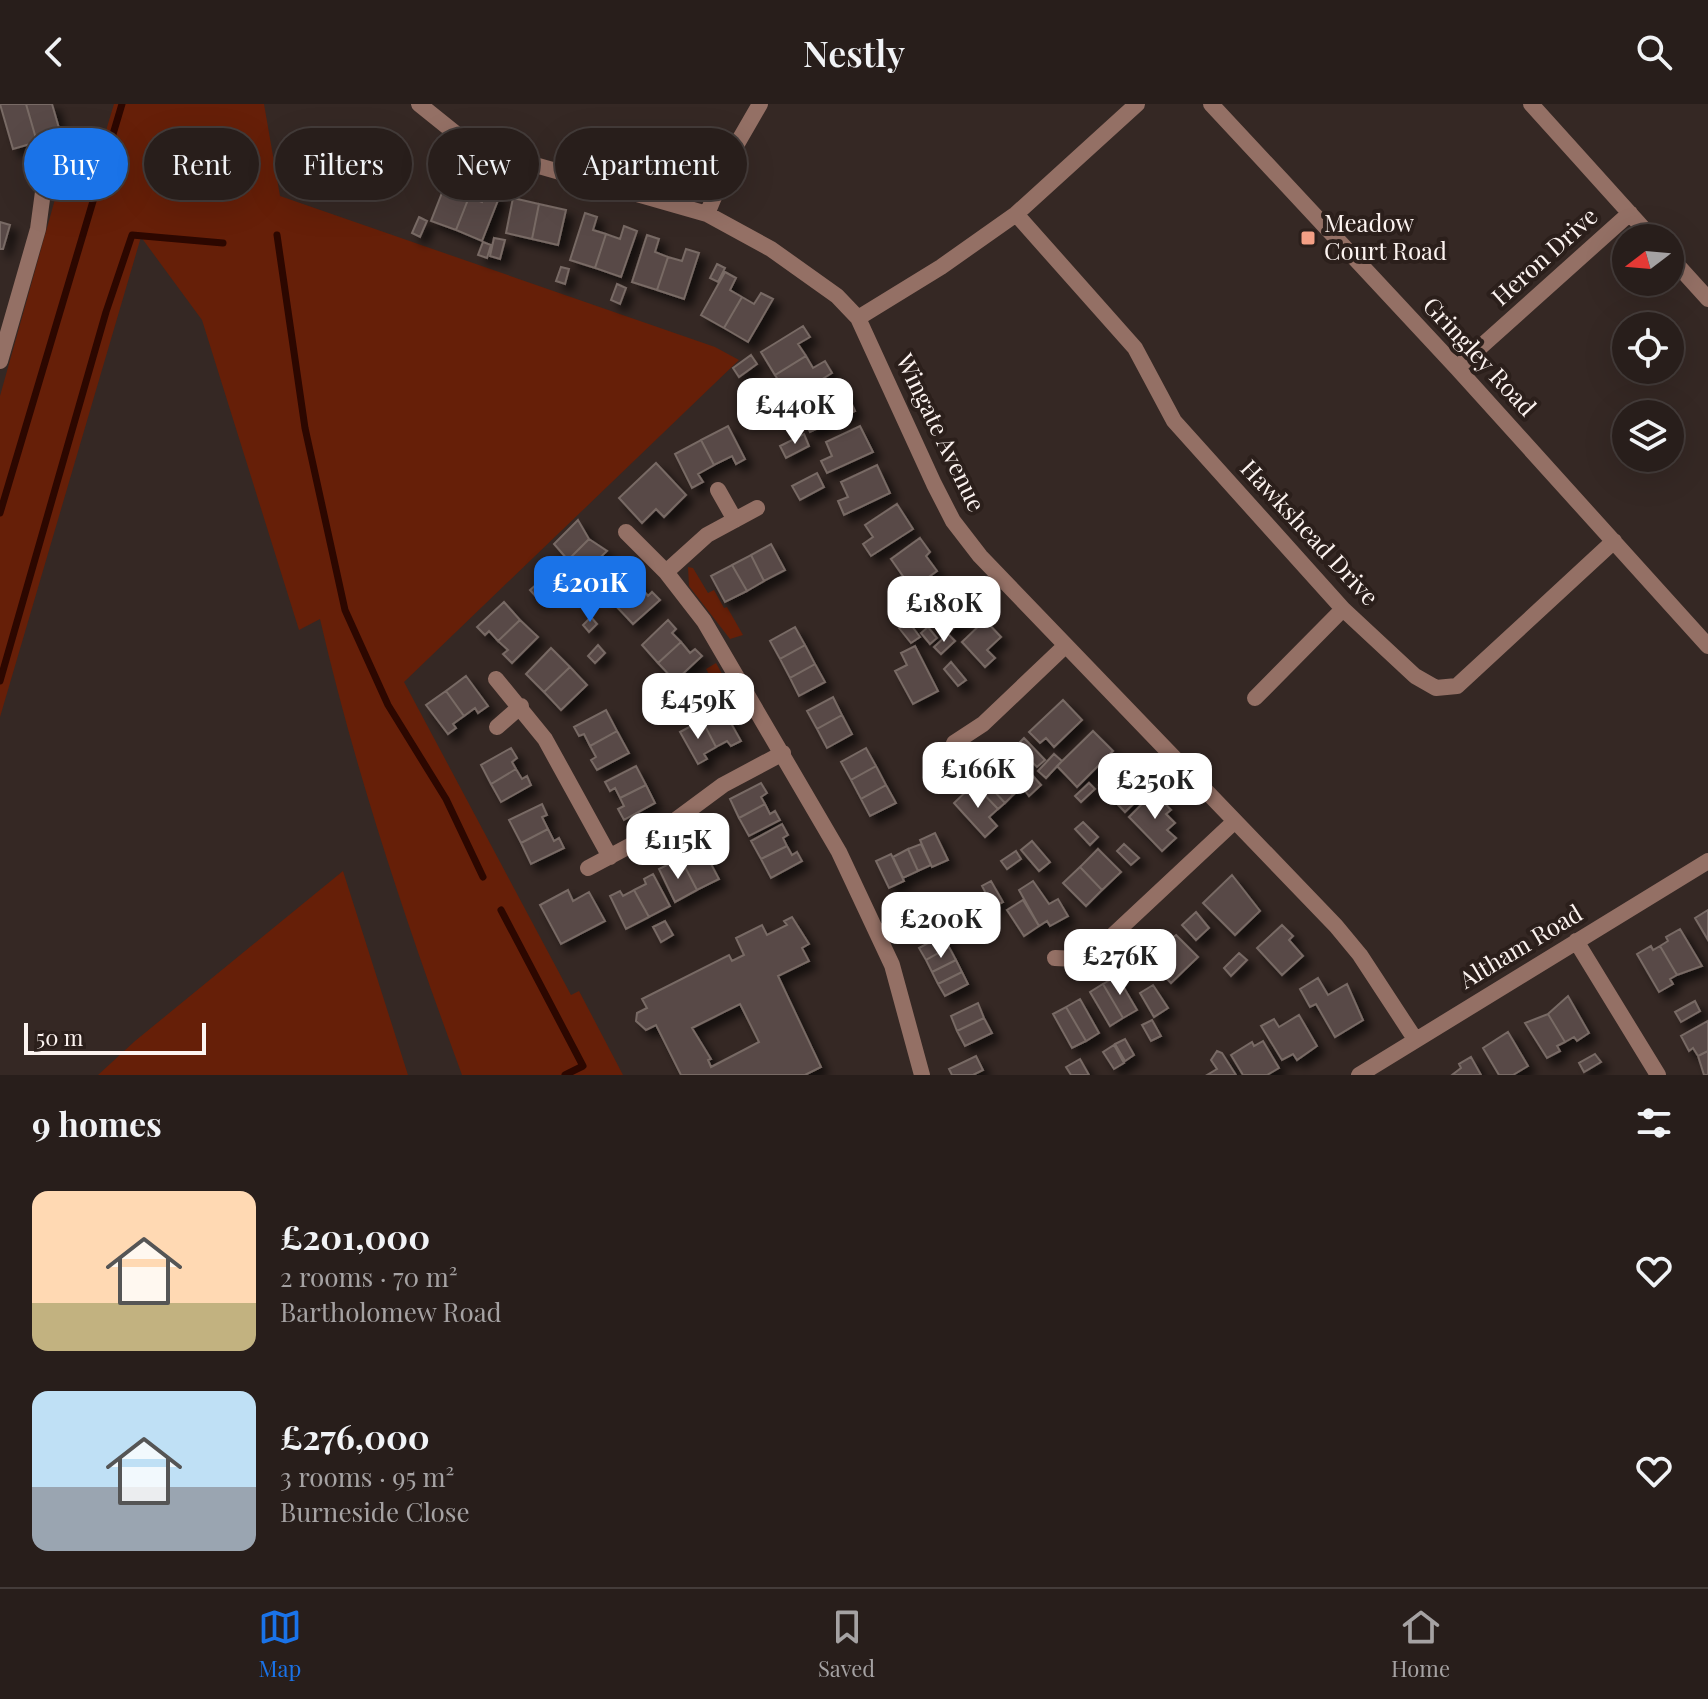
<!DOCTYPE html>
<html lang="en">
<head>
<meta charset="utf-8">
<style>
	body { margin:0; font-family:"Playfair Display",serif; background:#302724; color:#f1f3f6; height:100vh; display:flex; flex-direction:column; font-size:30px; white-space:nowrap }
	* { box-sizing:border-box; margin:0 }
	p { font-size:26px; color:#a5a2a3 }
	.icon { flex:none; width:44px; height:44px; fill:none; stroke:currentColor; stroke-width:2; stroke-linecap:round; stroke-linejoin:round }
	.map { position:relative; height:971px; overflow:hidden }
	.panel { display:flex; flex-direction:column; background:#281e1b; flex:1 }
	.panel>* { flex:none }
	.guide { position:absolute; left:24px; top:24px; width:800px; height:72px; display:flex; gap:16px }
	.needle { width:52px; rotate:254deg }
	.fabs { position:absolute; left:1612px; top:120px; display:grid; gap:16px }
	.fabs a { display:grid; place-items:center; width:72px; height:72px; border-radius:50%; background:#281e1b; box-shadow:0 8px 32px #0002,0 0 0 2px #443c3a; font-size:40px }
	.scale { position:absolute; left:24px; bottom:20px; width:182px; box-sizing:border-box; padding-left:8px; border:4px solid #fcf3f0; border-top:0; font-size:22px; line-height:28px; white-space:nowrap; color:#fcf3f0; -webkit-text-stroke:6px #2b1f1b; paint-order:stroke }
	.price { position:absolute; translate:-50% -68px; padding:0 18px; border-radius:16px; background:#fff; color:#222; font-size:26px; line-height:52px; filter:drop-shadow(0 2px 4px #0008) }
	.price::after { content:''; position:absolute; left:50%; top:48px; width:24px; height:18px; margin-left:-12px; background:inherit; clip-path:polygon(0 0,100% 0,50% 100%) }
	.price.current { background:#1a73e8; color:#fff }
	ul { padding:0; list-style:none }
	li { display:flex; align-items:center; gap:24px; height:200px; padding:0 32px }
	li span { display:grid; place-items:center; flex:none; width:224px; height:160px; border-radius:16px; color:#555 }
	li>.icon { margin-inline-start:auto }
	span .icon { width:96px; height:96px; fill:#fffc; stroke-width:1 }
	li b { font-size:34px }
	h2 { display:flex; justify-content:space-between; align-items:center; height:96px; padding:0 32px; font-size:34px }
	.chip { padding:0 28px; border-radius:36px; background:#281e1b; box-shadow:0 8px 32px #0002,0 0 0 2px #443c3a; font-size:28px; line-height:72px }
	.chip.current { background:#1a73e8; color:#fff }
	header { display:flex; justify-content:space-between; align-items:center; height:104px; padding:0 32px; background:#281e1b; font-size:36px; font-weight:600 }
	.tabs { display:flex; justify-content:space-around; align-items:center; height:112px; border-top:2px solid #443c3a; background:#281e1b; font-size:22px; color:#a5a2a3 }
	.tabs a { display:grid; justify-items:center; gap:4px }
	.tabs .current { color:#1a73e8 }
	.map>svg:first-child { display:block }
</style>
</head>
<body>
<header><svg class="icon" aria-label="back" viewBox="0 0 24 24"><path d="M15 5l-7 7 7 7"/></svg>Nestly<svg class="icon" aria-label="search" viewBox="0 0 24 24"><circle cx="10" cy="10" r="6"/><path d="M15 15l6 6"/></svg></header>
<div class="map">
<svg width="1708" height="971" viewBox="0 0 1708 971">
	<defs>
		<filter id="shadow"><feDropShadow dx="7" dy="7" stdDeviation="4" flood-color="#0009"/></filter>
	</defs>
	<rect width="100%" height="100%" fill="#352824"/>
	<!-- green -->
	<path fill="#661f08" d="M 114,0 L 264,0 L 280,92 L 715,243 L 739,256 L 404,578 L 571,891 L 579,887 L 623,971 L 462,971 C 407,821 356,671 320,515 L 299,526 L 202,216 L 141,133 L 0,613 L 0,292 L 57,88 C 67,73 76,68 94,66 Z
		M 688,463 L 693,464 L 708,489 L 714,486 L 724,504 L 727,503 L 743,531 L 730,535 L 689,482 Z
		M 716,559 L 742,606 L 738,608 L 734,601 L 728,604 L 706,565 Z
		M 343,767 L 408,971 L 98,971 L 135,937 Z"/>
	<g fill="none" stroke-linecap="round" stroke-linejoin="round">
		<!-- stream -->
		<path stroke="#2c0700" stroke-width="7" d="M 277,131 L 305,324 L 345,506 L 388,601 L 446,695 L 483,773
			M 0,409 L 122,0
			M 0,577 L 106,208 L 132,131 L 223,139
			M 501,806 L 583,962 L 565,971"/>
	</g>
	<!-- building -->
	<path fill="#584a46" stroke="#786a65" stroke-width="2" fill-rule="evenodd" filter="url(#shadow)" d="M 0,0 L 26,0 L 37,38 L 13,45 Z
		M 26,0 L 52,0 L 61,31 L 37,38 Z
		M 449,71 L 461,76 L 456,88 L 469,93 L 456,126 L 431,117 Z
		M 487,86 L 500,91 L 482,137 L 456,126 L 469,93 L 482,98 Z
		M 513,94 L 539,100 L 532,135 L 506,129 Z
		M 539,100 L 566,106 L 558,141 L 532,135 Z
		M 585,109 L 597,113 L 593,126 L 606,130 L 595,164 L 570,156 Z
		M 419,113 L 427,117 L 420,133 L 412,129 Z
		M 0,118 L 10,121 L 3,145 L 0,145 Z
		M 624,122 L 637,127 L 621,173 L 595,164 L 606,130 L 620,135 Z
		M 647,131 L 659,135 L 655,148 L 668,153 L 657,186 L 632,178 Z
		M 494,134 L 505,136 L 500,155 L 490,152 Z
		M 483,138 L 491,141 L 487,154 L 478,151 Z
		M 686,145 L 699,149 L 684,195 L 657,186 L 668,153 L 682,157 Z
		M 717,160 L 725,164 L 718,178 L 710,174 Z
		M 561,163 L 569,165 L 565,180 L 556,177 Z
		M 725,168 L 736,174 L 730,186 L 742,193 L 724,224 L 701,211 Z
		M 617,180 L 626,184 L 620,200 L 611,196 Z
		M 761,189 L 773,195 L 748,238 L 724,224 L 742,193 L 754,200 Z
		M 803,222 L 810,233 L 798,240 L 806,252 L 775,271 L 761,248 Z
		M 751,251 L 757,260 L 739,273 L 733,264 Z
		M 806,252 L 813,264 L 825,257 L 832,269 L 790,295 L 775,271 Z
		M 843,281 L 855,307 L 810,328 L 803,313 L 814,307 L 809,297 Z
		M 728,322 L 745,355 L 736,360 L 732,352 L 714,361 L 701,336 Z
		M 860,322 L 873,348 L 827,369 L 821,357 L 832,352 L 826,338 Z
		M 804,330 L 809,342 L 786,354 L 780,342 Z
		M 701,336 L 714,361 L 698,370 L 703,378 L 692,384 L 675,350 Z
		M 656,359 L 686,391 L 664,413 L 656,405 L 642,419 L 619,394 Z
		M 877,361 L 890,389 L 844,411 L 838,397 L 848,393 L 841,378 Z
		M 817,369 L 824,383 L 800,396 L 792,382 Z
		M 897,400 L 913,425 L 871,452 L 863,440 L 873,433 L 865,421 Z
		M 578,416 L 589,435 L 568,456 L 554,440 Z
		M 920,434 L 930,448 L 926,452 L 937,467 L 912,485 L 891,455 Z
		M 589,435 L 607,447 L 583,470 L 568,456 Z
		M 771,440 L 785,466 L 764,477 L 751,451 Z
		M 751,451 L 764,477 L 747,487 L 732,461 Z
		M 627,459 L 635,468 L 630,472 L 639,481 L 616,502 L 600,484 Z
		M 732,461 L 747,487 L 725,498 L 711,472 Z
		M 944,479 L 956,492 L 960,488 L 975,504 L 949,528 L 922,500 Z
		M 537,480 L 545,489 L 539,496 L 530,486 Z
		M 639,481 L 648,492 L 652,488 L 660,496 L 633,520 L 616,502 Z
		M 914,490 L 921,498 L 903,515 L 895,507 Z
		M 504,498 L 520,516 L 498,537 L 489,527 L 485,531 L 477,523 Z
		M 591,513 L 597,520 L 589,528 L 583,521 Z
		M 520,516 L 538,533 L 512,559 L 503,550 L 508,546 L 498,537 Z
		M 668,516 L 676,525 L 672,529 L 681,538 L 658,559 L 642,541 Z
		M 985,516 L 1001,533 L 987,546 L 995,554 L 985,563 L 962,538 Z
		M 908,517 L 920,533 L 911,539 L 899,524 Z
		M 795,523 L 805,541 L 780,555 L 770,537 Z
		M 928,523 L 937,534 L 930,540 L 921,529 Z
		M 948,530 L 955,537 L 941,550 L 934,543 Z
		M 681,538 L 690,549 L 695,545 L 702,552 L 675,577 L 658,559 Z
		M 598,541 L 605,549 L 595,559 L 588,552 Z
		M 805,541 L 815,560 L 790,574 L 780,555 Z
		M 915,542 L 938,587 L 913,600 L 895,567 L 907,561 L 901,549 Z
		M 551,544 L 570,563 L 544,588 L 526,570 Z
		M 951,558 L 966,576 L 958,582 L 944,565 Z
		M 815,560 L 825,578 L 799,592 L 790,574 Z
		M 570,563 L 587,581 L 561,606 L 544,588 Z
		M 466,572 L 488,602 L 478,609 L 475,604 L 464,612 L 446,587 Z
		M 446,587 L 464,612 L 453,620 L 456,624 L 448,630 L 426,601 Z
		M 833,593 L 842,611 L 817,625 L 807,607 Z
		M 1063,596 L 1082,616 L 1054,643 L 1046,634 L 1040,639 L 1029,628 Z
		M 723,605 L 741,637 L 731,642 L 727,637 L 716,643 L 702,616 Z
		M 606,606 L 617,627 L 590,642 L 584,630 L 579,632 L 574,623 Z
		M 842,611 L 852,630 L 827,644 L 817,625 Z
		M 702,616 L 716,643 L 704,650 L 707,655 L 698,660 L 680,628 Z
		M 617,627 L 629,649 L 597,666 L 591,656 L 596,653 L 590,642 Z
		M 1093,627 L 1113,647 L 1077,683 L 1057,662 Z
		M 1024,634 L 1045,656 L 1037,663 L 1016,642 Z
		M 511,644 L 517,654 L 512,658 L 516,665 L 491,680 L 481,661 Z
		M 866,644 L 876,662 L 851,676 L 841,658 Z
		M 1010,646 L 1041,681 L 1029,692 L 1022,683 L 1013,691 L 989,664 Z
		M 1054,650 L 1062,657 L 1046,674 L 1038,667 Z
		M 1123,657 L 1146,688 L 1125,708 L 1099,681 Z
		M 636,662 L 646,681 L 620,694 L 615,684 L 610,687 L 605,678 Z
		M 876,662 L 886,681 L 861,695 L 851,676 Z
		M 516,665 L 522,675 L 527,672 L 531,681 L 501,698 L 491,680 Z
		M 992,667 L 1013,691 L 1005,699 L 983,675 Z
		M 983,675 L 1005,699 L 998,705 L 976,682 Z
		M 761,679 L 767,689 L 761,693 L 765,700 L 739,714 L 730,695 Z
		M 1089,679 L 1095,685 L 1081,698 L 1075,692 Z
		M 974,680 L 998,705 L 989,713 L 997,722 L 985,733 L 954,699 Z
		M 646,681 L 655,699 L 624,716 L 618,705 L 624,702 L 620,694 Z
		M 886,681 L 896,699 L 870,712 L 861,695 Z
		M 1154,688 L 1171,706 L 1166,710 L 1175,719 L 1167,726 L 1176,734 L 1162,747 L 1129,713 Z
		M 542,700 L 547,711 L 542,713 L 548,725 L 521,739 L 509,716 Z
		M 765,700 L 770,710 L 775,707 L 780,716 L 749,732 L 739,714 Z
		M 1083,718 L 1098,733 L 1090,741 L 1075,725 Z
		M 782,720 L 788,731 L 783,734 L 787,742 L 761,755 L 751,737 Z
		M 548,725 L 554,737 L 559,734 L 564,744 L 531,760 L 521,739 Z
		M 935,729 L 948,756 L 932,763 L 920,736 Z
		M 1032,737 L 1050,758 L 1039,767 L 1021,746 Z
		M 921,740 L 931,761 L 918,767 L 908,745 Z
		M 1124,740 L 1139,754 L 1131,761 L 1117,747 Z
		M 787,742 L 792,751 L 797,748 L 802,757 L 771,774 L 761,755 Z
		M 702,743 L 719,775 L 697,786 L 683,759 L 695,753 L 693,748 Z
		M 908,745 L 918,767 L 903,774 L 893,753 Z
		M 1098,745 L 1121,768 L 1102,786 L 1080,763 Z
		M 1016,747 L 1021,755 L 1007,765 L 1001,757 Z
		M 891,750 L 904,777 L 889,784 L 876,757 Z
		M 683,759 L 697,786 L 675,798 L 659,765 L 669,760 L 672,765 Z
		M 1080,763 L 1102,786 L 1086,802 L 1063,779 Z
		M 653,770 L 670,802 L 649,813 L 634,786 L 646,780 L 644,775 Z
		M 1232,771 L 1260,807 L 1235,831 L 1203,799 Z
		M 991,777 L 1003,798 L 993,803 L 982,782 Z
		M 1033,777 L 1049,800 L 1058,795 L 1068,812 L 1050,822 L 1047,817 L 1039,822 L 1019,786 Z
		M 568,786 L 573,797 L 589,788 L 605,817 L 561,840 L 540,801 Z
		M 634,786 L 649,813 L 626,825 L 610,792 L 620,787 L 623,792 Z
		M 1023,796 L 1039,822 L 1024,832 L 1007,806 Z
		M 1708,806 L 1708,836 L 1695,814 Z
		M 1196,808 L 1209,824 L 1196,836 L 1182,821 Z
		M 792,813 L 809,840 L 802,844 L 809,857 L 778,872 L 821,963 L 805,971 L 681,971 L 656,921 L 646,926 L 636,917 L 637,909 L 647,904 L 642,895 L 729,851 L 732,857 L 744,851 L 736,834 L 762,821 L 767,831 L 787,821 L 784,817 ZM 740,900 L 759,938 L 711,963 L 708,956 L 711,955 L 692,924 Z
		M 665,817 L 673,831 L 661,838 L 653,823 Z
		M 1282,821 L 1293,832 L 1289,836 L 1303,852 L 1282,871 L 1257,844 Z
		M 1680,825 L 1702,862 L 1677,871 L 1660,842 L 1668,837 L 1666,833 Z
		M 943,831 L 949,843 L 926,856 L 919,844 Z
		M 1176,831 L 1198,853 L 1171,879 L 1147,854 Z
		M 1651,842 L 1653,846 L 1660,842 L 1677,871 L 1670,875 L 1673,880 L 1659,888 L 1637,850 Z
		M 949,843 L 956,856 L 932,868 L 926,856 Z
		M 1239,849 L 1247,856 L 1231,872 L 1224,864 Z
		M 956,856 L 962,868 L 938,880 L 932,868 Z
		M 962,868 L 968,880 L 945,892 L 938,880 Z
		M 1117,872 L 1137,906 L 1123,914 L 1103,880 Z
		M 1318,874 L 1328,891 L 1347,880 L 1363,916 L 1335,933 L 1316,900 L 1310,903 L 1300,885 Z
		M 1103,880 L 1123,914 L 1110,922 L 1090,888 Z
		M 1153,881 L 1168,904 L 1154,913 L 1140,889 Z
		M 1568,892 L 1589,929 L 1577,937 L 1574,933 L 1565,938 L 1548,910 Z
		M 1080,895 L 1099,929 L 1086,937 L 1066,903 Z
		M 1695,897 L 1700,907 L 1681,918 L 1675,908 Z
		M 978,899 L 984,914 L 957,927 L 951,912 Z
		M 1066,903 L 1086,937 L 1072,944 L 1053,910 Z
		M 1548,910 L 1565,938 L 1557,942 L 1560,947 L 1547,954 L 1525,919 Z
		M 1299,911 L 1317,942 L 1297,956 L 1293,950 L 1282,956 L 1261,922 L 1274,915 L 1279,923 Z
		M 984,914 L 992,929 L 965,942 L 957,927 Z
		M 1152,916 L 1161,932 L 1151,937 L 1142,921 Z
		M 1708,917 L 1708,947 L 1698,952 L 1693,944 L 1689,947 L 1681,932 Z
		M 1508,928 L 1528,962 L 1513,971 L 1499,971 L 1483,944 Z
		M 1125,935 L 1134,951 L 1125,957 L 1115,940 Z
		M 1263,937 L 1279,964 L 1267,971 L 1243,971 L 1231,951 L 1252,938 L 1254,942 Z
		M 1114,941 L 1124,959 L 1114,965 L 1103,948 Z
		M 1217,947 L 1222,949 L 1236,971 L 1207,971 L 1217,965 L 1211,956 Z
		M 1708,947 L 1708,971 L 1704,971 L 1698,952 Z
		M 1595,950 L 1601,958 L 1584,968 L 1579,959 Z
		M 976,952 L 983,966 L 973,971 L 952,971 L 949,965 Z
		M 1471,953 L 1481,971 L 1452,971 L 1461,964 L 1459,960 Z
		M 1080,955 L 1089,971 L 1071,971 L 1066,963 Z"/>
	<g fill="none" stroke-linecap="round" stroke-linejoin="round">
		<!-- minor -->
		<path stroke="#947065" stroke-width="16" d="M 419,0 L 460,33 L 493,49 L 707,110 L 771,145 L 837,192 L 858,214 L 934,380 L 953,417 L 980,452 L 1336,822 L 1360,851 L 1415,935
			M 1211,0 L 1457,264 L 1708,542
			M 1531,0 L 1652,134
			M 707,110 L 734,45 L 760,0
			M 1016,110 L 1135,244 L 1174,317 L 1343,505 L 1415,572 L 1436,584 L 1457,582 L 1614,437
			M 1670,153 L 1708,195
			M 858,214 L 941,163 L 1016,110 L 1137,0
			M 0,257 L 38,125 L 45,73 L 72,59
			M 1457,264 L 1630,109
			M 718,386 L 735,416
			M 626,428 L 666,468 L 704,517 L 839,748 L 892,861 L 922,971
			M 666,468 L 707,431 L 757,404
			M 496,575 L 545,635 L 610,753
			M 1255,594 L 1343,505
			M 497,623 L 521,602
			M 954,639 L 983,620 L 1065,542
			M 588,764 L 669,721 L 723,681 L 783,649
			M 880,829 L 915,812
			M 1576,837 L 1658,971
			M 1055,854 L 1076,855 L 1097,846 L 1235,717
			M 1359,971 L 1708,757"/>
	</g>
	<!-- markers -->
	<rect fill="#f39f85" stroke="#2b1f1b" stroke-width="3" x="1300" y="126" width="16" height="16" rx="4"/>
	<g text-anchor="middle" stroke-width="8" stroke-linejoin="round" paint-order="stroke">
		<!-- poi labels -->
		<g font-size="24" fill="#fcf3f0" stroke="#2b1f1b" text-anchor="start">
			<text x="1324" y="128">Meadow<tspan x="1324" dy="28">Court Road</tspan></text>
		</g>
		<!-- street labels -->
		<g font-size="24" fill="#fcf3f0" stroke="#2b1f1b">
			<text transform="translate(1545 153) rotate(-42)" y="8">Heron Drive</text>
			<text transform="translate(1479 253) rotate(47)" y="8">Gringley Road</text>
			<text transform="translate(940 329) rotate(64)" y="8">Wingate Avenue</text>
			<text transform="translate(1309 429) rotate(47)" y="8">Hawkshead Drive</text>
			<text transform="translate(1521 843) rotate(-31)" y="8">Altham Road</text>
		</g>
	</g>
</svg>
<div class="fabs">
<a><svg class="needle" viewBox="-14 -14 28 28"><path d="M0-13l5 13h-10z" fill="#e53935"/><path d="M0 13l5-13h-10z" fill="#a5a2a3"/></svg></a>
<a><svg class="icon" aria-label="locate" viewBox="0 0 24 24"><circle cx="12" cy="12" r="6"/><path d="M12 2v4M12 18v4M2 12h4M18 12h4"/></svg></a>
<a><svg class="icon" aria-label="layers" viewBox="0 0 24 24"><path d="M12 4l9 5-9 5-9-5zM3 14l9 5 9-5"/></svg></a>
</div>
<div class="scale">50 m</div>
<b class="price" style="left:795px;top:342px">£440K</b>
<b class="price current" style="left:590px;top:520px">£201K</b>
<b class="price" style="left:944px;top:540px">£180K</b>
<b class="price" style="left:698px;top:637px">£459K</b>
<b class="price" style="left:978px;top:706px">£166K</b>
<b class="price" style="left:1155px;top:717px">£250K</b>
<b class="price" style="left:678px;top:777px">£115K</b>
<b class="price" style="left:941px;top:856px">£200K</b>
<b class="price" style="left:1120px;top:893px">£276K</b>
<div class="guide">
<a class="chip current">Buy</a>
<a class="chip">Rent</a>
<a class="chip">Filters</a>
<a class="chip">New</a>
<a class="chip">Apartment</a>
</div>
</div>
<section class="panel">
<h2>9 homes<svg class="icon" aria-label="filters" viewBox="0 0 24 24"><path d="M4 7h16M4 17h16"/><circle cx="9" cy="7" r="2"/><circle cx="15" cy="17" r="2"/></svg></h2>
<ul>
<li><span style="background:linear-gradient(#ffd9b3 70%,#c2b280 0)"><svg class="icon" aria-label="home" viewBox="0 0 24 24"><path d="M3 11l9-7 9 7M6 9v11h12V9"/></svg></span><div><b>£201,000</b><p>2 rooms · 70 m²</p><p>Bartholomew Road</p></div><svg class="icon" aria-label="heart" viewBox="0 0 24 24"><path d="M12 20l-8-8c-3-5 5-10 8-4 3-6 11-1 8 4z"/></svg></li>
<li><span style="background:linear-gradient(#bfe0f5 60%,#9aa5b1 0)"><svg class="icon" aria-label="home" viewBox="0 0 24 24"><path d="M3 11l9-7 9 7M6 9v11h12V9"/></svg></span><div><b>£276,000</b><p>3 rooms · 95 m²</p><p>Burneside Close</p></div><svg class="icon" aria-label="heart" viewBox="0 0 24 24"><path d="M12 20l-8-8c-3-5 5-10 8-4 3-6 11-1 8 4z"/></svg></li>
</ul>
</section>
<nav class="tabs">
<a class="current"><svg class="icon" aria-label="map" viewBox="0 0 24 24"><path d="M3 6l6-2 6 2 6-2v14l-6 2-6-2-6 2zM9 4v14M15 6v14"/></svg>Map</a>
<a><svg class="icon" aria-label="saved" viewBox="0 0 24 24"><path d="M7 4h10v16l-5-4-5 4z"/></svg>Saved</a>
<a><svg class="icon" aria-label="home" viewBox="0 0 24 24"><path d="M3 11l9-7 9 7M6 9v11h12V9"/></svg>Home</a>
</nav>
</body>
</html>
